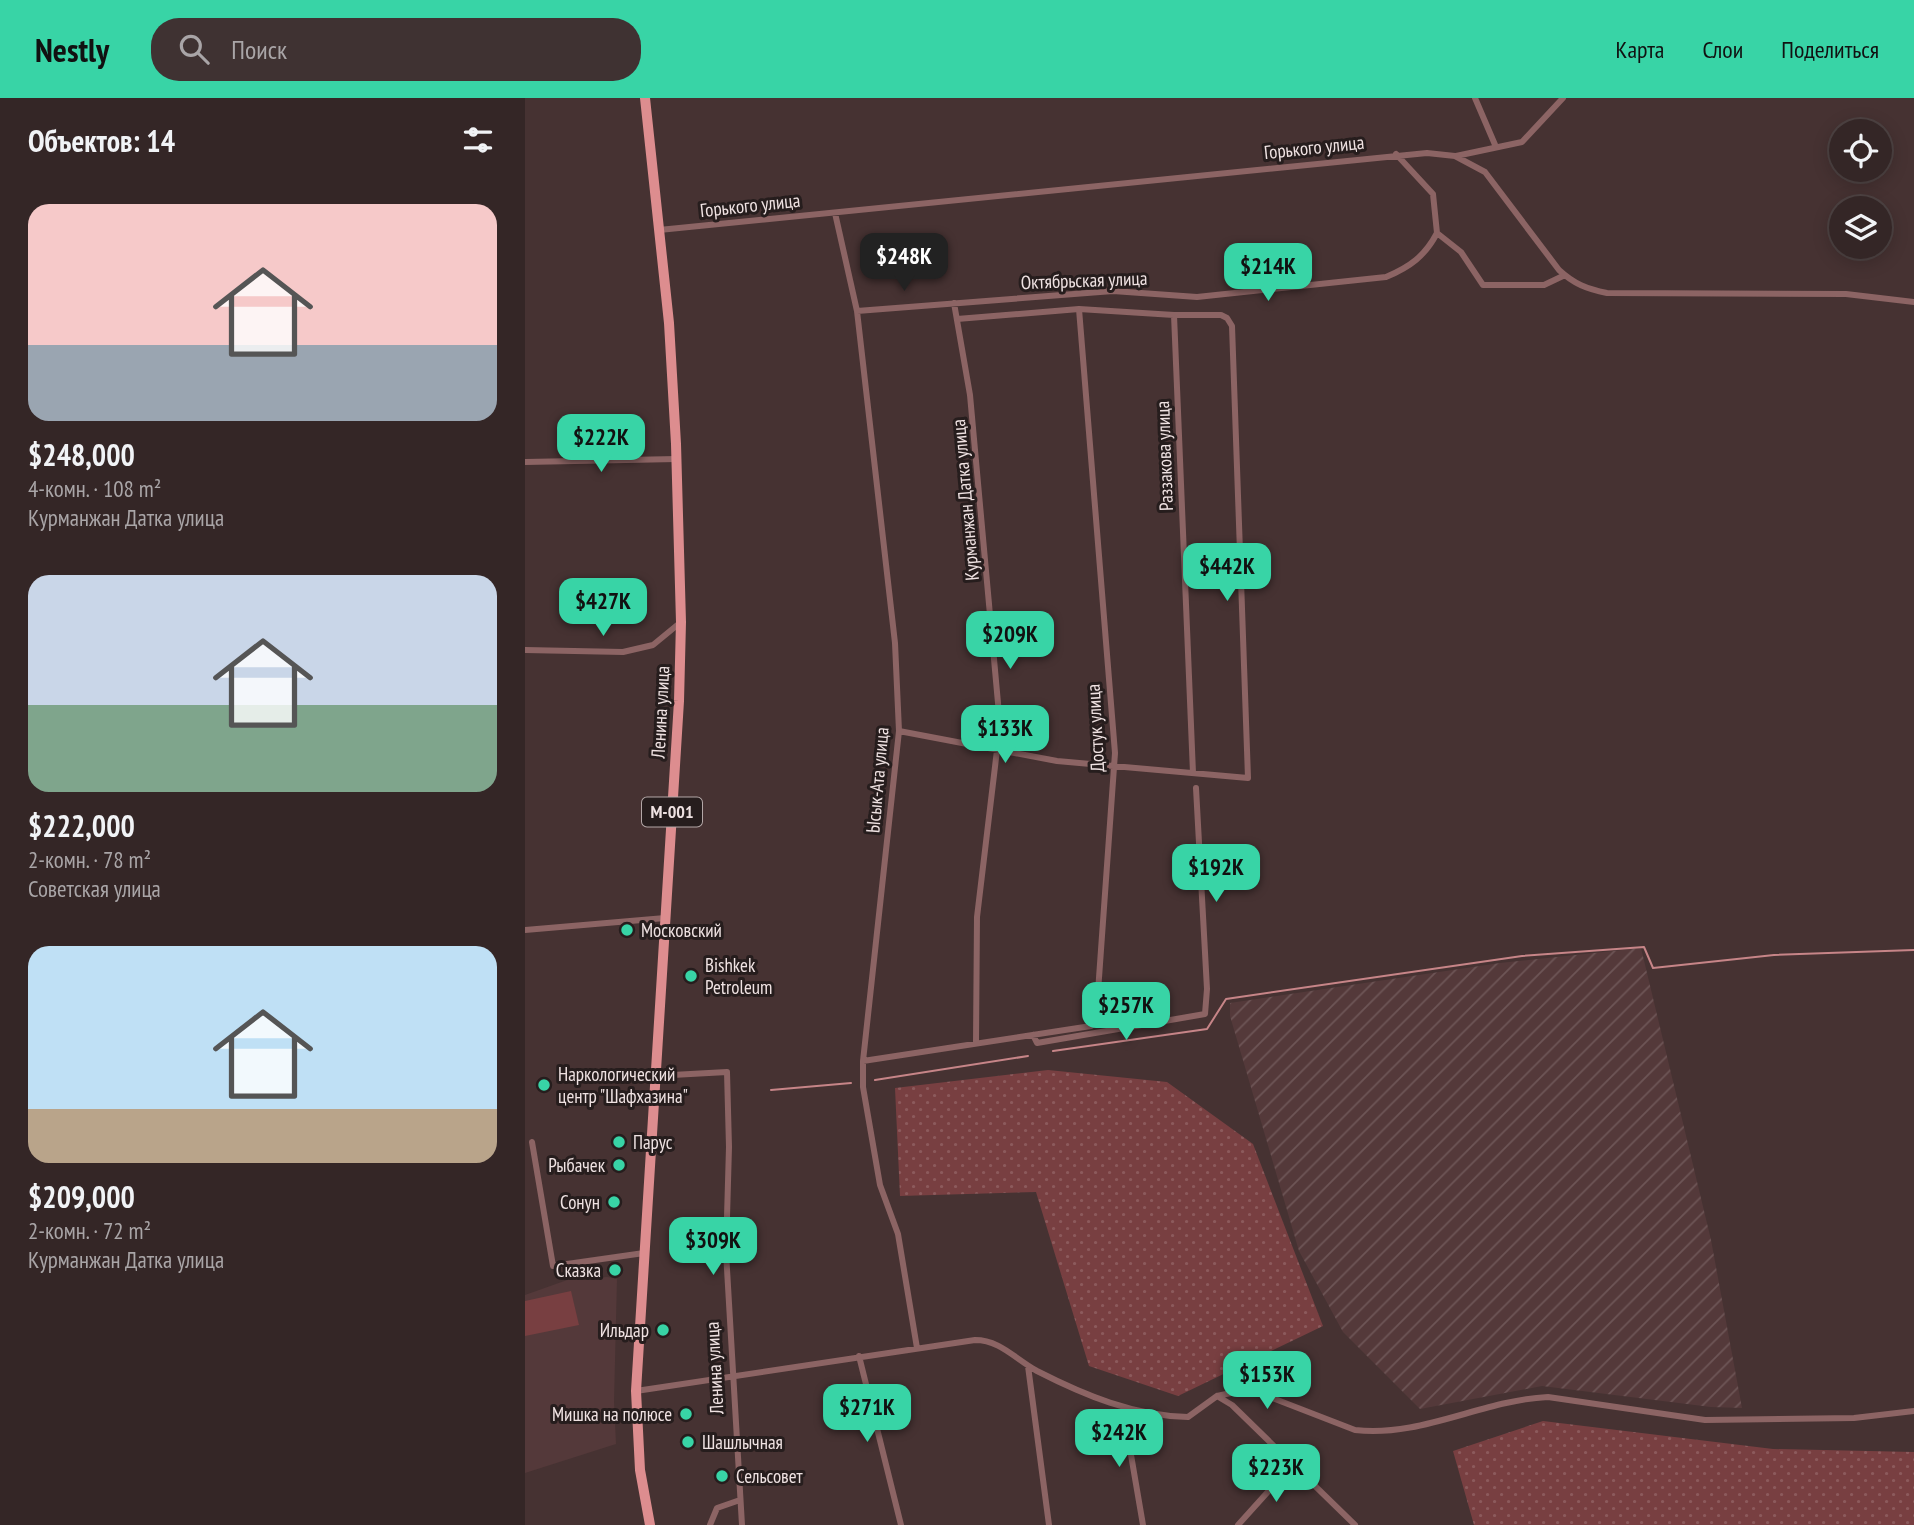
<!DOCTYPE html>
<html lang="ru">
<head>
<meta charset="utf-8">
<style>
	body { margin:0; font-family:"PT Sans Narrow",sans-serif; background:#3f3232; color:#f1f3f6; height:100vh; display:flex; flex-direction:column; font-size:26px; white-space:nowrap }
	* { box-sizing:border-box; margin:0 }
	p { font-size:23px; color:#a9a5a7 }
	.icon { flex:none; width:38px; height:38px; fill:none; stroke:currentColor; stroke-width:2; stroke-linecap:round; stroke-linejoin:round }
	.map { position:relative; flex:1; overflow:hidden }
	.drawer { display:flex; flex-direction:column; background:#342626; width:525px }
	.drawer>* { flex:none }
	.fabs { position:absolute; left:1304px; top:21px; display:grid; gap:14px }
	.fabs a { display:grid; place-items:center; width:63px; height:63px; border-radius:50%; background:#342626; box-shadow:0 4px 18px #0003,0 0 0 2px #4e4343; font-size:35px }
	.price { position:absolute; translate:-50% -60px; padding:0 16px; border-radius:14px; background:#38d4a6; color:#111; font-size:23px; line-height:46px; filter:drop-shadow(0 2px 4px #0008) }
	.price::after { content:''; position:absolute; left:50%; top:42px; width:21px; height:16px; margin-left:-10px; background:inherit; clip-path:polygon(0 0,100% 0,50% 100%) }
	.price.on { background:#222; color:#fff }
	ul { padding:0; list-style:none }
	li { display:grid; align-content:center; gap:14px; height:371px; padding:0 28px }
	li span { display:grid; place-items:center; height:217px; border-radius:21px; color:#555 }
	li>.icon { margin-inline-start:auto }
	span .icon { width:126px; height:126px; fill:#fffc; stroke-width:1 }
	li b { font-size:30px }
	h2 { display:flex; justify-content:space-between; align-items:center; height:84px; padding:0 28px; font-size:30px }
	header { display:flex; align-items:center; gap:42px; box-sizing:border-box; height:98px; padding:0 35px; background:#38d4a6; color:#111 }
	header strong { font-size:33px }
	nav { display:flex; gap:38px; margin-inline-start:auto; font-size:24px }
	.search { width:490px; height:63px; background:#3f3232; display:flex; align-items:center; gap:18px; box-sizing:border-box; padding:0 24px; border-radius:28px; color:#a9a5a7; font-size:26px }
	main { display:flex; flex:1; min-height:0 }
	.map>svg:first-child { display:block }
</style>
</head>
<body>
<header>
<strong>Nestly</strong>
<div class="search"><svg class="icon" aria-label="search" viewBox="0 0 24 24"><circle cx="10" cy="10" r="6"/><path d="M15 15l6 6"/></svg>Поиск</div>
<nav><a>Карта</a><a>Слои</a><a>Поделиться</a></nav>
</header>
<main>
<section class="drawer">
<h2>Объектов: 14<svg class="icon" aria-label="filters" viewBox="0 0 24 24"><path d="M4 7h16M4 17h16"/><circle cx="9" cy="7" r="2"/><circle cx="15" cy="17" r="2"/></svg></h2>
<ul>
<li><span style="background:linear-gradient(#f6c9c9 65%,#9aa5b1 0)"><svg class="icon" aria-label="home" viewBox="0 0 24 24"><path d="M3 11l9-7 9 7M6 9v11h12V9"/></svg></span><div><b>$248,000</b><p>4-комн. · 108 m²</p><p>Курманжан Датка улица</p></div></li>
<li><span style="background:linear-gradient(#c9d6e8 60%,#7fa58c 0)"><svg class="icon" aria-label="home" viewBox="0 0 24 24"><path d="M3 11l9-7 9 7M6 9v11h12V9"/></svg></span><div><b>$222,000</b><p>2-комн. · 78 m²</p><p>Советская улица</p></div></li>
<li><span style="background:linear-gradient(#bfe0f5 75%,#b9a48a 0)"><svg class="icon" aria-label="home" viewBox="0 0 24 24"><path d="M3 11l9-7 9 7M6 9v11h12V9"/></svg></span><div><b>$209,000</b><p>2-комн. · 72 m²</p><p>Курманжан Датка улица</p></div></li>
</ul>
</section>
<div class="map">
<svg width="1389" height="1427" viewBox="0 0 1389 1427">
	<defs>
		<pattern id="industrial-furrows" width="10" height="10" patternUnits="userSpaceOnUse" patternTransform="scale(1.75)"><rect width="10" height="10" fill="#54393a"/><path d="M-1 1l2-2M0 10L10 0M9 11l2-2" fill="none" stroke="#6d5556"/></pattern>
		<pattern id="green-dots" width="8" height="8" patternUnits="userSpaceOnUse" patternTransform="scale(1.75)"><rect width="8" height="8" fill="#783f41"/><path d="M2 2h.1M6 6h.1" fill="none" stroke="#8c5a5c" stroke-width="1.8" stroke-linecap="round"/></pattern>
	</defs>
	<rect width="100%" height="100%" fill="#463232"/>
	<!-- built -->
	<path fill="#54393a" d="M 82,1179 L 92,1181 L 89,1304 L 91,1346 L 0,1375 L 0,1197 L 45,1181 Z"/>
	<!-- industrial -->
	<path fill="url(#industrial-furrows)" d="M 1116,850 L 1186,1142 L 1217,1310 L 1186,1309 L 1017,1288 L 895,1311 L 818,1234 L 774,1153 L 705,918 L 705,905 L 975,865 Z"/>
	<!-- green -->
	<path fill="url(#green-dots)" d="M 523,972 L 642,984 L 728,1046 L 798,1228 L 653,1298 L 564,1268 L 511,1094 L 375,1098 L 370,990 Z
		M 1018,1323 L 1248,1351 L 1389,1354 L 1389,1427 L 949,1427 L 928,1353 Z"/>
	<!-- pitch -->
	<path fill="#783f41" d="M 46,1193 L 54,1227 L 0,1238 L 0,1203 Z"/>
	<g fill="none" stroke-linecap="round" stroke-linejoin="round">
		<!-- stream -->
		<path stroke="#c78588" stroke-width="2" d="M 528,953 L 682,931 L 701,901 L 997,858 L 1119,849 L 1128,870 L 1249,857 L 1389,852
			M 350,982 L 503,958
			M 246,992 L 326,985"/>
		<!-- street -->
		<path stroke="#8c6464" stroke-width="6" d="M 950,0 L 971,49
			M 931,58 L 997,44 L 1038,0
			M 310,115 L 332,213 L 370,545 L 374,633 L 338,963 L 338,989 L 355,1087 L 373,1136 L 392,1250
			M 134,132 L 902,55 L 930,58 L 960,74 L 1034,172 C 1049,186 1062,191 1082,195 L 1321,196 L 1389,204
			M 912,135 L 936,154 L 958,187 L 1019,187 L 1040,177
			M 429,205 L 445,297 L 475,627 L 452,819 L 451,945
			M 332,213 L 588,193 L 672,199 L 861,179 C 885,169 900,158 912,135 L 908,96 L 871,56
			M 432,221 L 554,211 L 649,217 L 668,675
			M 0,364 L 152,361
			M 0,552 L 98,554 L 128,547 L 156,524
			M 374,633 L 532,663 L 723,680 L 707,228 L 702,220 L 696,217 L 649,217
			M 0,832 L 140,820
			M 508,937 L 512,945 L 680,916 L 682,891 L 671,690
			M 338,963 L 566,928 L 571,922 L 590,655 L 554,211
			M 129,978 L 202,974 L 204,1049 L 201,1154 L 217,1427
			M 7,1044 L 28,1168 L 119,1155
			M 334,1258 L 376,1427
			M 503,1268 L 524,1427
			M 111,1293 L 450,1242 C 475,1242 490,1261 512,1273 C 559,1297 609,1318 663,1319 L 692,1298 L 724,1291 L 830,1332 C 895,1340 958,1302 1023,1299 L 1180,1322 L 1329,1320 L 1389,1313
			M 692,1298 L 707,1307 L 830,1427
			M 598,1310 L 618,1427
			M 185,1427 L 192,1410 L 215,1402
			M 713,1427 L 768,1366"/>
		<!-- primary -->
		<path stroke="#dd8d8f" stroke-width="10" d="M 120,0 L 144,225 L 151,346 L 156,524 L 154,603 L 111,1293 L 115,1372 L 125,1427"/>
	</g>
	<!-- markers -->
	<g fill="#38d4a6" stroke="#261d1d" stroke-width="2.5">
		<circle cx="102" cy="832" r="7"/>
		<circle cx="166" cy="878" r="7"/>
		<circle cx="19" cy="987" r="7"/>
		<circle cx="94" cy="1044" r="7"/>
		<circle cx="94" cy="1067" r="7"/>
		<circle cx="89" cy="1104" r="7"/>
		<circle cx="90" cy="1172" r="7"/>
		<circle cx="138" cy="1232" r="7"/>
		<circle cx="161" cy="1316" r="7"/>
		<circle cx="163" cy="1344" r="7"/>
		<circle cx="197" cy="1378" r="7"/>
	</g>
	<g text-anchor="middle" stroke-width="6" stroke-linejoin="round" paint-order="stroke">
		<!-- shield labels -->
		<rect fill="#261d1d" stroke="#b3a7a7" stroke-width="2" x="117" y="699.5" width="60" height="29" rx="5"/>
		<g font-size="18" font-weight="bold" fill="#efe2e2">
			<text x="147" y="720">М-001</text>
		</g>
		<!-- street labels -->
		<g font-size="19" fill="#efe2e2" stroke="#261d1d">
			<text transform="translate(789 49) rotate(-6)" y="7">Горького улица</text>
			<text transform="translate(225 107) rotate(-6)" y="7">Горького улица</text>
			<text transform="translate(559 182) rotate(-2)" y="7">Октябрьская улица</text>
			<text transform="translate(639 358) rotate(-92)" y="7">Раззакова улица</text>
			<text transform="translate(440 402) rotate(-95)" y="7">Курманжан Датка улица</text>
			<text transform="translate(135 614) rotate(-87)" y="7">Ленина улица</text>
			<text transform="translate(570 630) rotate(-93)" y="7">Достук улица</text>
			<text transform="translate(352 682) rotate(-85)" y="7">Ысык-Ата улица</text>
			<text transform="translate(189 1270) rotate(-93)" y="7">Ленина улица</text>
		</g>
		<!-- poi labels -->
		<g font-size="19" fill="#efe2e2" stroke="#261d1d" text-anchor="start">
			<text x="116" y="839">Московский</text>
			<text x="180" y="874">Bishkek<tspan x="180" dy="22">Petroleum</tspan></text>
			<text x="33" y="983">Наркологический<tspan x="33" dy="22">центр "Шафхазина"</tspan></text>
			<text x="108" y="1051">Парус</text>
			<text x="80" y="1074" text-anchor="end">Рыбачек</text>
			<text x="75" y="1111" text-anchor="end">Сонун</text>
			<text x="76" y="1179" text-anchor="end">Сказка</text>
			<text x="124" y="1239" text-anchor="end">Ильдар</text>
			<text x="147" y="1323" text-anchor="end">Мишка на полюсе</text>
			<text x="177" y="1351">Шашлычная</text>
			<text x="211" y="1385">Сельсовет</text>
		</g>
	</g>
</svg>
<div class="fabs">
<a><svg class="icon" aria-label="locate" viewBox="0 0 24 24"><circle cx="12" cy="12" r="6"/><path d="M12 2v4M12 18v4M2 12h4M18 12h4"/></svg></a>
<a><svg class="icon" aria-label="layers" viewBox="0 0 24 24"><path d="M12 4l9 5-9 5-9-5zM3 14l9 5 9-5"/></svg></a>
</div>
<b class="price on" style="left:379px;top:195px">$248K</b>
<b class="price" style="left:743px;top:205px">$214K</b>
<b class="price" style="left:76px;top:376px">$222K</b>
<b class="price" style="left:702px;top:505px">$442K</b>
<b class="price" style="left:78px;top:540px">$427K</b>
<b class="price" style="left:485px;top:573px">$209K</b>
<b class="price" style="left:480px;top:667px">$133K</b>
<b class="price" style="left:691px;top:806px">$192K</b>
<b class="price" style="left:601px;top:944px">$257K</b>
<b class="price" style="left:188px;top:1179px">$309K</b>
<b class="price" style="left:742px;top:1313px">$153K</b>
<b class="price" style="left:342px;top:1346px">$271K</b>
<b class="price" style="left:594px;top:1371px">$242K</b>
<b class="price" style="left:751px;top:1406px">$223K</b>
</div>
</main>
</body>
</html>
